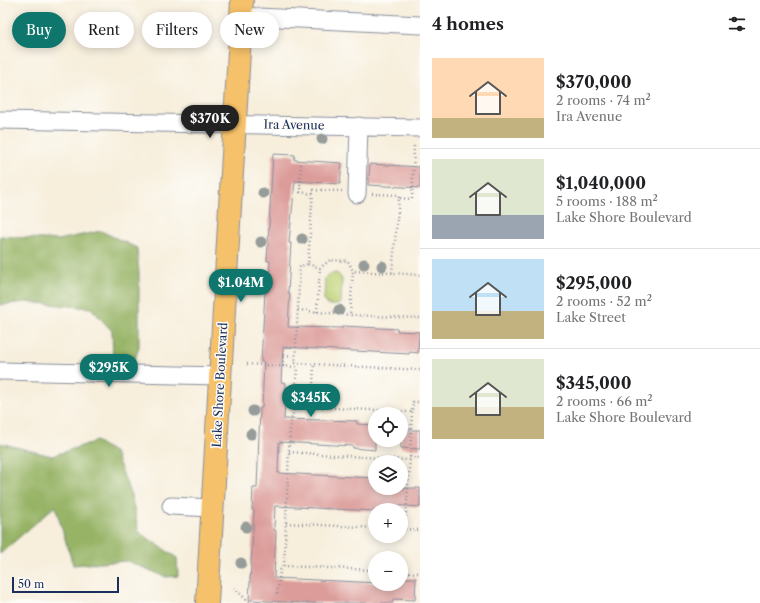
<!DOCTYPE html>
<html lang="en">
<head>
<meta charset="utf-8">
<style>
	body { margin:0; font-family:"Libre Caslon Text",serif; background:#f2f2f2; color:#202124; height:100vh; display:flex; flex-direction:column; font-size:15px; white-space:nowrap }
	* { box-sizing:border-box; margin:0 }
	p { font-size:13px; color:#757577 }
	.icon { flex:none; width:22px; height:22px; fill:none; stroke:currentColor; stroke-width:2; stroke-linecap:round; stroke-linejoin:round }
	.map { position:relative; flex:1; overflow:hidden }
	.panel { display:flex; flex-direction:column; background:#fff; width:340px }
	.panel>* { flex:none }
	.banner { position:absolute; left:12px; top:12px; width:348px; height:36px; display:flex; gap:8px }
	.buttons { position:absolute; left:368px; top:407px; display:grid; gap:8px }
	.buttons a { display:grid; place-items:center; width:40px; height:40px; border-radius:50%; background:#fff; box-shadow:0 2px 10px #0003; font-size:20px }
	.scale { position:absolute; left:12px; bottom:10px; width:107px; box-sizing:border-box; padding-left:4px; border:2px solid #1b2f5e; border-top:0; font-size:11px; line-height:14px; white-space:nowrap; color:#1b2f5e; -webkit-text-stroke:3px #fdfcf7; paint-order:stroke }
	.price { position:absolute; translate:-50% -34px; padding:0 9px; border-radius:14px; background:#0f766e; color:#fff; font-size:13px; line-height:26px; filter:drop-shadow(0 1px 2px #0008) }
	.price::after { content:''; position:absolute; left:50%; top:24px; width:12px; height:9px; margin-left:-6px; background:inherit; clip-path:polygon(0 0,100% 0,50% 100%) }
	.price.active { background:#222; color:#fff }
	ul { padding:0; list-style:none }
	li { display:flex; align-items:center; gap:12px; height:100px; padding:0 12px }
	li+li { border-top:1px solid #e0e0e0 }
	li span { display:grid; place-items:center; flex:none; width:112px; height:80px; border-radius:0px; color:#555 }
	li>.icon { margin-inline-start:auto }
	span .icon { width:48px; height:48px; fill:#fffc; stroke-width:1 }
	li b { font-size:17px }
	h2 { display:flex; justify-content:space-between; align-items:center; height:48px; padding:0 12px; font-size:17px }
	.tag { padding:0 14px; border-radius:18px; background:#fff; box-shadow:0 2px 10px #0003; font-size:14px; line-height:36px }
	.tag.active { background:#0f766e; color:#fff }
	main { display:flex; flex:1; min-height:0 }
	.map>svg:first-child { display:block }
</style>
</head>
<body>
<main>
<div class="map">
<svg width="420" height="603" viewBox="0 0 420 603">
	<rect width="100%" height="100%" fill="#fdfcf7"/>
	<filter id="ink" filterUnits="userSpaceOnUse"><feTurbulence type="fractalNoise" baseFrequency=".025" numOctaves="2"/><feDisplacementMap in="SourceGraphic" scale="8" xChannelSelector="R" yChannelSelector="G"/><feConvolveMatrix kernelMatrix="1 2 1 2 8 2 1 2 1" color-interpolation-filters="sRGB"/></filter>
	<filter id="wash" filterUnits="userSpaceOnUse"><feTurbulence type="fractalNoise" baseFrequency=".012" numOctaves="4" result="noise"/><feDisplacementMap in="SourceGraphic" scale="16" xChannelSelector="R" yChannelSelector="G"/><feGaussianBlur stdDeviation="0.9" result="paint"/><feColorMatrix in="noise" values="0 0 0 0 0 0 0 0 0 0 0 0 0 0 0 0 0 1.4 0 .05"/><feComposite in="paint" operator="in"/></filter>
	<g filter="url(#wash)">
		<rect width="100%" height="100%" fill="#f7eedb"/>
		<!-- green -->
		<path fill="#bfd275" stroke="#6d806a" d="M 337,273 L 342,279 L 341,303 L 336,305 L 328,305 L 324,300 L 325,278 L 329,274 Z"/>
		<!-- forest -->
		<path fill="#97b466" stroke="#597262" d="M 101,231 L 137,248 L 139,274 L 139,347 L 134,362 L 113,361 L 112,331 L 91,308 L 26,302 L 0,305 L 0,236 L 58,240 Z
			M 96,441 L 115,453 L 131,495 L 139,532 L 177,558 L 178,576 L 166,577 L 127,561 L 73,565 L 55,506 L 0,554 L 0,443 L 52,456 Z"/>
		<g id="blocks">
			<!-- building -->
			<path fill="#dc9c9a" d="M 273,154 L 295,155 L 294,160 L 342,163 L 340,184 L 295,181 L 289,243 L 291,243 L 288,293 L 290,293 L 288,327 L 343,328 L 343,326 L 398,329 L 397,331 L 419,332 L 418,353 L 410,352 L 409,354 L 283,347 L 281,382 L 286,383 L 284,419 L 357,421 L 357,424 L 375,425 L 375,450 L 353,448 L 353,446 L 279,442 L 278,473 L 375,478 L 375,488 L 420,488 L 420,507 L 391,505 L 391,510 L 375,511 L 275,506 L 274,530 L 276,531 L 274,578 L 401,584 L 401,578 L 416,578 L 415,600 L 393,599 L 393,603 L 304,603 L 249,600 L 254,510 L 252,510 L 253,488 L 257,488 L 260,408 L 262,408 L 264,362 L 261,362 L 265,292 L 268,292 L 270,261 L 267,261 Z
				M 370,164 L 420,167 L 420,188 L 368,185 Z
				M 401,430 L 420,430 L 420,449 L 401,448 Z"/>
		</g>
	</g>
	<g filter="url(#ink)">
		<use href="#blocks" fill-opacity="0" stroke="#898e9c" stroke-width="1"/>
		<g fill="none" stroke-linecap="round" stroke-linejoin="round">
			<defs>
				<path id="minor" d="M 241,16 L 420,25
					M 0,120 L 420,128
					M 357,194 L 359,126
					M 0,371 L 220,376
					M 171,506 L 213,508"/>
				<path id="major" d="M 207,603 L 242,0"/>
			</defs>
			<!-- minor casing -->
			<use href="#minor" stroke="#898e9c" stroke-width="19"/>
			<!-- major casing -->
			<use href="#major" stroke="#898e9c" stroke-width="24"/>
			<!-- path -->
			<path stroke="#898e9c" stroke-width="2.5" stroke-dasharray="1 3" stroke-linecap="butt" d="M 414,146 L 412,199 L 399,198 L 392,273 L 420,275
				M 301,164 L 300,192 L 312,194
				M 342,191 L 313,190 L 308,264 L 300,266 L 295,365 L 297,368 L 294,409 L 290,427 L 284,566 L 375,570
				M 372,194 L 398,195 L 399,198
				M 308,264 L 320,268 L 330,260 L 348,261 L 353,271
				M 392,273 L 353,271 L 350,315 L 420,318
				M 298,310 L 350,315
				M 317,312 L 320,268
				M 295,363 L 420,370
				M 247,364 L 296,367
				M 283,366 L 283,355 L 295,356
				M 294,406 L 412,412 L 413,402 L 420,402
				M 312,407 L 314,364
				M 289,452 L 410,460 L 410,457 L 420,458
				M 410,457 L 412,412
				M 286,523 L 375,528
				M 401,529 L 420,530
				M 405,529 L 410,460
				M 401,572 L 420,573
				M 234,588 L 250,603
				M 277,594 L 281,565 L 284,566"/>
			<!-- minor -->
			<use href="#minor" stroke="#fff" stroke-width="17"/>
			<!-- major -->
			<use href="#major" stroke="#f5c16b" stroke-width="22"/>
		</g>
		<!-- trees -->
		<g fill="#959c9a">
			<circle cx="322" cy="139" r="5.5"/>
			<circle cx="263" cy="193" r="5.5"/>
			<circle cx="302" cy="239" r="5.5"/>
			<circle cx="261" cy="242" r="5.5"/>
			<circle cx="364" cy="264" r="5.5"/>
			<circle cx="382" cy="266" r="5.5"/>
			<circle cx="339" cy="310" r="5.5"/>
			<circle cx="253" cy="411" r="5.5"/>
			<circle cx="251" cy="434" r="5.5"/>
			<circle cx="246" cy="527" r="5.5"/>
			<circle cx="241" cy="563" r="5.5"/>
		</g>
	</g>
	<g text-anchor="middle" stroke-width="3" stroke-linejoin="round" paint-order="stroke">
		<!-- street labels -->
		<g font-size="12" fill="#1b2f5e" stroke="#fdfcf7">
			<text transform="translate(294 125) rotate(1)" y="4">Ira Avenue</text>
			<text transform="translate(220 385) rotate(-87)" y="4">Lake Shore Boulevard</text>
		</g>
	</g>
</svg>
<div class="buttons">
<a><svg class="icon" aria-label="locate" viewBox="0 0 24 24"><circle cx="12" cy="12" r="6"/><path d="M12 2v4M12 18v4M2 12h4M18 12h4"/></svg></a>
<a><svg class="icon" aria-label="layers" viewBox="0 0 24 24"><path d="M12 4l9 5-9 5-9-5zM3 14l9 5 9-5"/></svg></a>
<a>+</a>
<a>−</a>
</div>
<div class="scale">50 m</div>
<b class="price active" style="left:210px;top:139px">$370K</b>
<b class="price" style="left:241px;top:303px">$1.04M</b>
<b class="price" style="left:109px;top:388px">$295K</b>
<b class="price" style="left:311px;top:418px">$345K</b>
<div class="banner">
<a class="tag active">Buy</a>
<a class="tag">Rent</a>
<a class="tag">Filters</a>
<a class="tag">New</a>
</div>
</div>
<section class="panel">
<h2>4 homes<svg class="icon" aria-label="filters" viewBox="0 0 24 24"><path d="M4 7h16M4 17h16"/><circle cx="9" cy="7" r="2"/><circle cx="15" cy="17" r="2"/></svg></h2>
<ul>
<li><span style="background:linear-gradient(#ffd9b3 75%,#c2b280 0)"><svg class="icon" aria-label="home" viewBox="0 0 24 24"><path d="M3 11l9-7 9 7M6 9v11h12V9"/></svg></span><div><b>$370,000</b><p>2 rooms · 74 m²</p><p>Ira Avenue</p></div></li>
<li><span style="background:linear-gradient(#dfe7d0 70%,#9aa5b1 0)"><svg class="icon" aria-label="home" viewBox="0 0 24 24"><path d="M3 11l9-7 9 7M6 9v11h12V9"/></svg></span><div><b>$1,040,000</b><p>5 rooms · 188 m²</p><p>Lake Shore Boulevard</p></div></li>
<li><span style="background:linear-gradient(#bfe0f5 65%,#c2b280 0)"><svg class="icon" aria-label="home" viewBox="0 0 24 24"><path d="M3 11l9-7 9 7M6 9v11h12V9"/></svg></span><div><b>$295,000</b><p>2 rooms · 52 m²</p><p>Lake Street</p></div></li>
<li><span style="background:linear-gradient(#dfe7d0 60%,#c2b280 0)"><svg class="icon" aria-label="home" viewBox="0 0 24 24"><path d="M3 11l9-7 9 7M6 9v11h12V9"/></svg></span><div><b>$345,000</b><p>2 rooms · 66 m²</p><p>Lake Shore Boulevard</p></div></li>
</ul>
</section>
</main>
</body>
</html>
